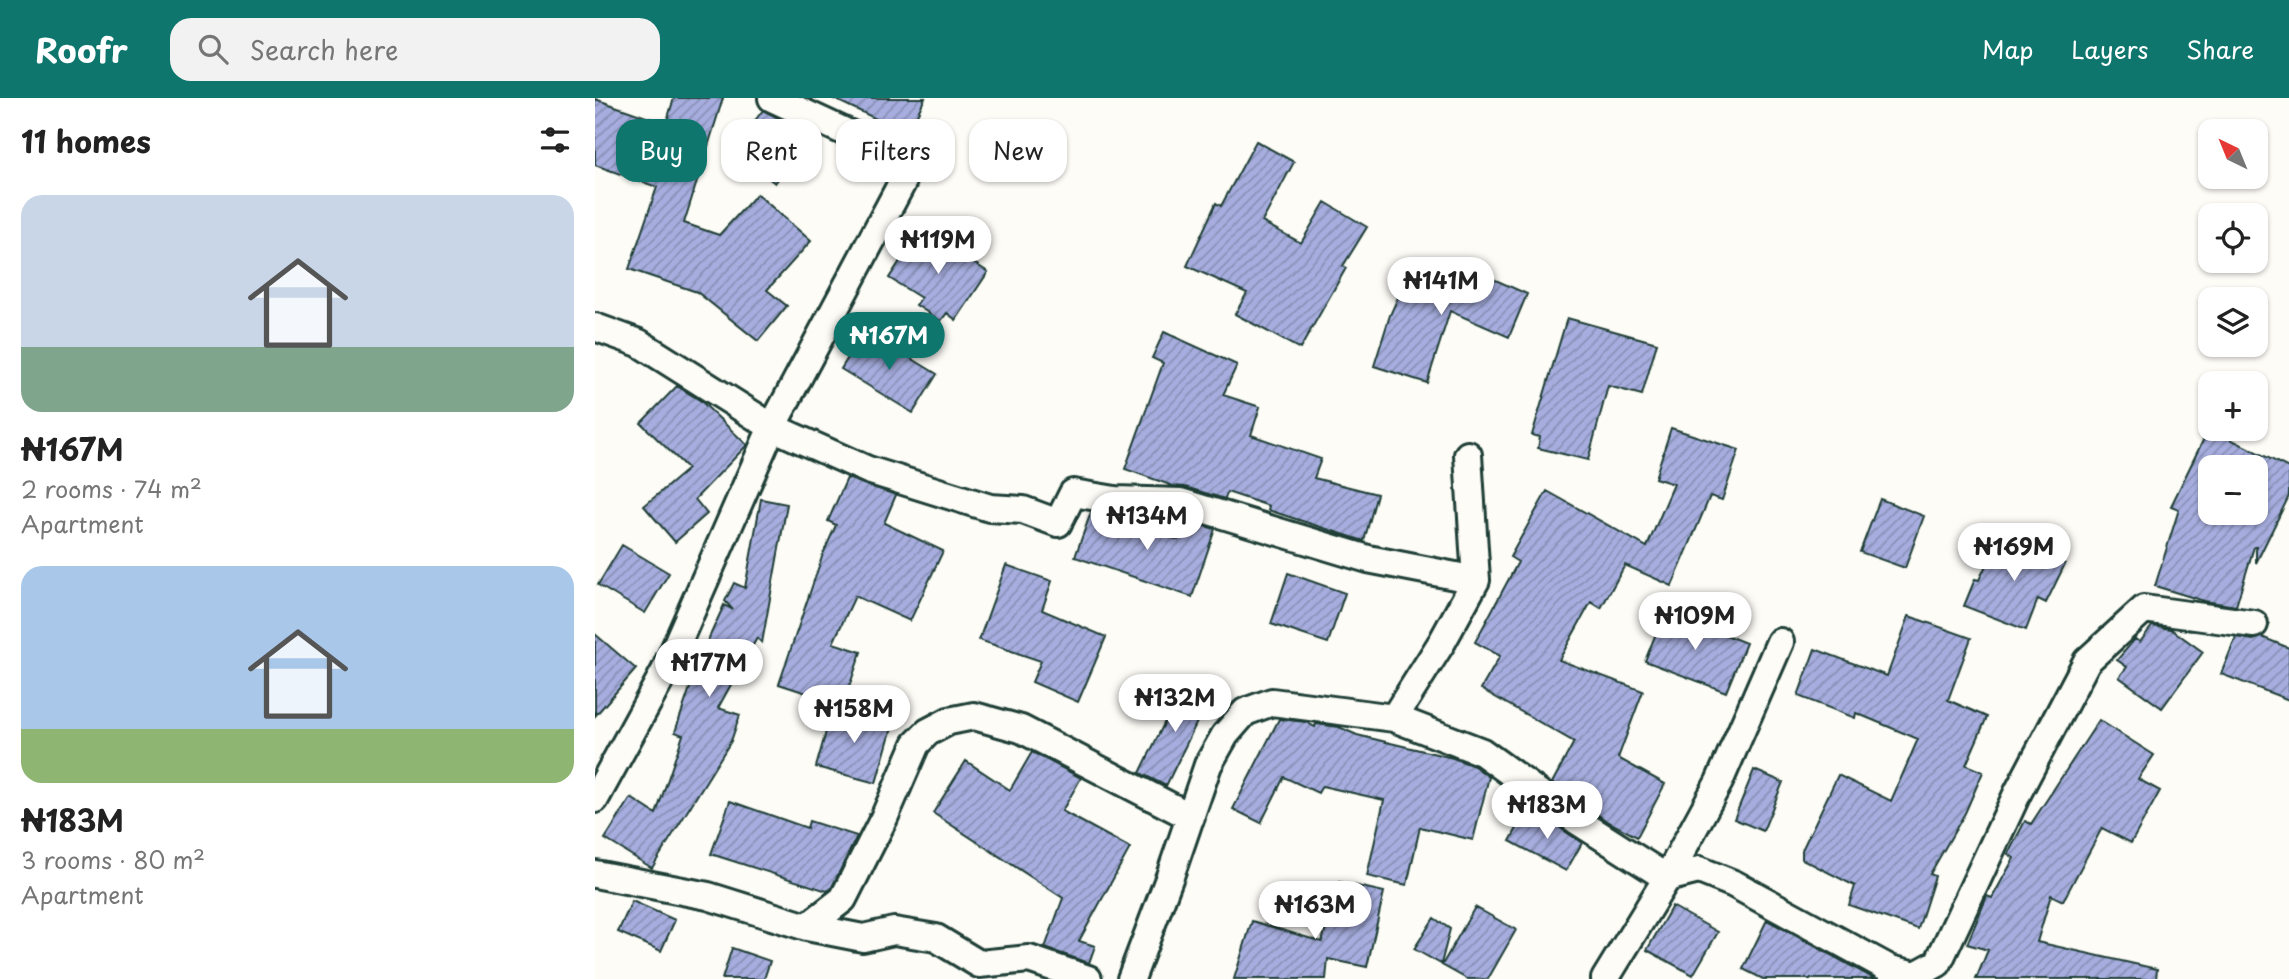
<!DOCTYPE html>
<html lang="en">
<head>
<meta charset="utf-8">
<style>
	body { margin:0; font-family:"Playpen Sans",sans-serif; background:#f2f2f2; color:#222; height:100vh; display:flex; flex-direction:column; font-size:26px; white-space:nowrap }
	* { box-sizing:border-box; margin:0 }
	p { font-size:23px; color:#767676 }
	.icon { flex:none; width:38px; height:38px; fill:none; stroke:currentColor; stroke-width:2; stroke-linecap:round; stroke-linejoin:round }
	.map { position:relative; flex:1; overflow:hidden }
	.side { display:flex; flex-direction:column; background:#fff; width:595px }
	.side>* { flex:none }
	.top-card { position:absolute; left:21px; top:21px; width:665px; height:63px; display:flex; gap:14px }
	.needle { width:46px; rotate:317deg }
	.fabs { position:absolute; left:1603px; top:21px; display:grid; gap:14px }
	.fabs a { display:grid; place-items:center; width:70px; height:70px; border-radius:14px; background:#fff; box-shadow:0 2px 5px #0004; font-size:35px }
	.price { position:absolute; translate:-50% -60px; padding:0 16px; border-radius:24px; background:#fff; color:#222; font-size:23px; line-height:46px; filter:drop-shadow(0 2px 4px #0008) }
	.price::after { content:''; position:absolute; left:50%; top:42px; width:21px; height:16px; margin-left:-10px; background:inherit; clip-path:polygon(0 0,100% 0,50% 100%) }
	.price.active { background:#0f766e; color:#fff }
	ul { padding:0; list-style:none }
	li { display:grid; align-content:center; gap:14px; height:371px; padding:0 21px }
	li span { display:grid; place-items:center; height:217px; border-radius:21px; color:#555 }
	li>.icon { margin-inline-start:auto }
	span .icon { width:126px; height:126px; fill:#fffc; stroke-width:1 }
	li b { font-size:30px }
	h2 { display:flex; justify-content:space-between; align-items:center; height:84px; padding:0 21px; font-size:30px }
	.pill { padding:0 24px; border-radius:21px; background:#fff; box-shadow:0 2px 5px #0004; font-size:24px; line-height:63px }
	.pill.active { background:#0f766e; color:#fff }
	header { display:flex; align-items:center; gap:42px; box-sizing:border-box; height:98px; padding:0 35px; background:#0f766e; color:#fff }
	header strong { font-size:33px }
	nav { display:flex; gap:38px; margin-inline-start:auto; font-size:24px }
	.search { width:490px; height:63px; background:#f2f2f2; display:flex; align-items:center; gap:18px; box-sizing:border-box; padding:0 24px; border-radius:21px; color:#767676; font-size:26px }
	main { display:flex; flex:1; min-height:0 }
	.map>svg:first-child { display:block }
</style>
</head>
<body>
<header>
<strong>Roofr</strong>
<div class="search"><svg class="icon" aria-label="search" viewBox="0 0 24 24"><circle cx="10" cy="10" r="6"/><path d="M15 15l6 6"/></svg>Search here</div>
<nav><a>Map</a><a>Layers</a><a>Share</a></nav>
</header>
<main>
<section class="side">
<h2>11 homes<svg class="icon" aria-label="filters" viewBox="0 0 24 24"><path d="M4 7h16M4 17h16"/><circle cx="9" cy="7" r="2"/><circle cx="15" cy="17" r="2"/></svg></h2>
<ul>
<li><span style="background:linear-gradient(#c9d6e8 70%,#7fa58c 0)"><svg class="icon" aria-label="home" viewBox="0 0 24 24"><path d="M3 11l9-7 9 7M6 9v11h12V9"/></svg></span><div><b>₦167M</b><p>2 rooms · 74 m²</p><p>Apartment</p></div></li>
<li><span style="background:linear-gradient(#a9c7e8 75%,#8fb573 0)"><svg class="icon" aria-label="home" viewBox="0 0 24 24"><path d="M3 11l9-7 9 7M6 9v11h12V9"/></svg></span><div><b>₦183M</b><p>3 rooms · 80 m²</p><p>Apartment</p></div></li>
</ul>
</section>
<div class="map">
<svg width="1694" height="881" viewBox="0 0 1694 881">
	<defs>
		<pattern id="building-hatch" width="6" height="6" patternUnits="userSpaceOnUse" patternTransform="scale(1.75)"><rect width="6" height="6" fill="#a7aedf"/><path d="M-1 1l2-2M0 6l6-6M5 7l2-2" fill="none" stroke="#878fb6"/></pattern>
	</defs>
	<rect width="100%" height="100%" fill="#fdfcf7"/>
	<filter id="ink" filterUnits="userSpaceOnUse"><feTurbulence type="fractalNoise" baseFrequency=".0143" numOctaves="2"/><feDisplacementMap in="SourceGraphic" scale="14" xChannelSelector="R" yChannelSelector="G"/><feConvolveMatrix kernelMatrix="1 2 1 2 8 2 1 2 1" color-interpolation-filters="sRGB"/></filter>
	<g filter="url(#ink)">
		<!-- building -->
		<path fill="url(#building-hatch)" stroke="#1f3d34" stroke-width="2" fill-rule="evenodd" d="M 79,0 L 128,0 L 89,125 L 124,137 L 162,96 L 216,143 L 172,192 L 192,208 L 163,243 L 102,194 L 34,171 L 62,89 L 0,67 L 0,1 L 71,26 Z
			M 237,0 L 330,0 L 313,36 Z
			M 168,12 L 193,25 L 214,40 L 180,85 L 137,53 Z
			M 661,43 L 699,64 L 667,124 L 706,145 L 730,104 L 772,129 L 748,168 L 751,170 L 705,251 L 640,216 L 652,195 L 592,168 L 621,105 L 626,108 Z
			M 326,131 L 393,174 L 361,222 L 352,215 L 346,223 L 321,207 L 326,200 L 294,180 Z
			M 819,164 L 878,190 L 885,175 L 932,196 L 914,239 L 855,213 L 832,285 L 779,268 L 795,217 Z
			M 972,220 L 1062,245 L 1047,297 L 1013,288 L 993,362 L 943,350 L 945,339 L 937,337 Z
			M 270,232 L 342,276 L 318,315 L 246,271 Z
			M 569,234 L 642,267 L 628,297 L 665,309 L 656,337 L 726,361 L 719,380 L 782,396 L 769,443 L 673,412 L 674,408 L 632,394 L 630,401 L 590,389 L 578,388 L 530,371 L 568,265 L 557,260 Z
			M 82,288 L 106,303 L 152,347 L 100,401 L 112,416 L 80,444 L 49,408 L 93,371 L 46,325 Z
			M 1615,328 L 1615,331 L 1694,370 L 1694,398 L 1661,465 L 1661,449 L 1659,449 L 1641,508 L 1609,503 L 1560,488 L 1584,411 L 1576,408 ZM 1615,369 L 1661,369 L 1661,415 L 1615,415 Z
			M 1076,330 L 1144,352 L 1127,402 L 1115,398 L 1077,488 L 1030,467 L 1006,510 L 996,504 L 964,562 L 1048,593 L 1023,660 L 1070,686 L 1042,739 L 1012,723 L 957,685 L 979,644 L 886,591 L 905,558 L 880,544 L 923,464 L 915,459 L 952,393 L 1052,449 L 1079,386 L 1060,380 Z
			M 252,380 L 301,397 L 289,425 L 348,453 L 315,523 L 260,498 L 238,545 L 266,554 L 248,607 L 184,586 L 228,456 L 241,427 L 233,423 Z
			M 166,401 L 192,406 L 167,545 L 162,540 L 123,610 L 145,617 L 136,643 L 57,770 L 10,741 L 36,700 L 61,716 L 88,637 L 80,634 L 100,575 L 96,572 L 114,540 L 129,507 L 138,512 L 130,503 L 139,485 L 150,490 Z
			M 1285,401 L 1329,418 L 1310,470 L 1265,454 Z
			M 496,414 L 511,416 L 583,442 L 589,422 L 620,431 L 597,499 L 480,459 Z
			M 1406,436 L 1470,466 L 1451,505 L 1443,501 L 1431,532 L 1369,508 L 1380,481 L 1384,482 Z
			M 27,447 L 74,475 L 50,515 L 3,487 Z
			M 411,467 L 457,483 L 447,512 L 511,539 L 483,604 L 437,584 L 446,563 L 384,542 Z
			M 693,475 L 750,495 L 733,545 L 676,526 Z
			M 1070,513 L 1151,545 L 1131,594 L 1050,563 Z
			M 1314,518 L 1376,540 L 1353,602 L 1392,619 L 1371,667 L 1388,674 L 1370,715 L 1335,776 L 1340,778 L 1323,831 L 1254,807 L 1260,788 L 1207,761 L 1207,752 L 1243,677 L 1296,703 L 1323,641 L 1261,615 L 1260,620 L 1203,598 L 1220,551 L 1292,578 Z
			M 1557,528 L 1576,531 L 1608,554 L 1567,610 L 1524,579 L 1532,569 L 1522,562 L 1540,541 L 1545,544 Z
			M 0,536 L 41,571 L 0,618 Z
			M 1641,539 L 1658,542 L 1667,539 L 1694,550 L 1694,602 L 1626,576 Z
			M 589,584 L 615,597 L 571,688 L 545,675 Z
			M 238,609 L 298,626 L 281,685 L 221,669 Z
			M 684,621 L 711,624 L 720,629 L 721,626 L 744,629 L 762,637 L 858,660 L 879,668 L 894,679 L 878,742 L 825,729 L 812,787 L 772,778 L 789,702 L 727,688 L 723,695 L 689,679 L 666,725 L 638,711 Z
			M 1504,622 L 1559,657 L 1543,681 L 1565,693 L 1536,745 L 1507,730 L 1468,803 L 1456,797 L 1442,844 L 1562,871 L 1561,881 L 1381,881 L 1393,852 L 1372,846 L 1392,798 L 1397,800 L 1419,760 L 1413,756 L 1430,723 L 1436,726 Z
			M 437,654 L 486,680 L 467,713 L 535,750 L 484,843 L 500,848 L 494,865 L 450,850 L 468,800 L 338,715 L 371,663 L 415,692 Z
			M 1159,672 L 1188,684 L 1168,733 L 1139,721 Z
			M 135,703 L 212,730 L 214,723 L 262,738 L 236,791 L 232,793 L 116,756 Z
			M 941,713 L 987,745 L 971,773 L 915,743 L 927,721 L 935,725 Z
			M 744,784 L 789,794 L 772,869 L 733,861 L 731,881 L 639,881 L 657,823 L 727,844 Z
			M 37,803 L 80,822 L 66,853 L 23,834 Z
			M 1077,808 L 1123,834 L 1098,877 L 1052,852 Z
			M 880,809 L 921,832 L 893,881 L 872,881 L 847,867 Z
			M 839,820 L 855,831 L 846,866 L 819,851 Z
			M 1172,822 L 1280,881 L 1168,881 L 1148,871 Z
			M 137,850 L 175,863 L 169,881 L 127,881 Z"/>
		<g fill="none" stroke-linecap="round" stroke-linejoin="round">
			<defs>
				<path id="minor" d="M 0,229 L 44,245 L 177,329 L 273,372 L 395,410 L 428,412 L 463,425 L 478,395 L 520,402 L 585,404 L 773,461 L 881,482
					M 799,620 L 847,544 L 881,482 L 873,357
					M 0,701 L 70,573 L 177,329 L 308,83 L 311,69 L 298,56 L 177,0
					M 0,776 L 113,798 L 212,829 L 268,840 L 299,833 L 341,840 L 384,866 L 434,861 L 493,881
					M 212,829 L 248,801 L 289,720 L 321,646 L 333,634 L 354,623 L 379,618 L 426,631 L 596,719
					M 536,881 L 575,778 L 613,667 L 630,637 L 650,614 L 677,604 L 799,620 L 887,654 L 981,722 L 1072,780 L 1104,772 L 1139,786 L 1295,871 L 1321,877 L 1343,865 L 1423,694 L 1492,563 L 1549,511 L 1659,526
					M 1010,881 L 1072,780 L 1124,684 L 1185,544"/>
			</defs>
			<!-- minor casing -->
			<use href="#minor" stroke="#1f3d34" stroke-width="32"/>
			<!-- minor -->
			<use href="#minor" stroke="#fdfcf7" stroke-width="26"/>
		</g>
	</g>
</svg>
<div class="fabs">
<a><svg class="needle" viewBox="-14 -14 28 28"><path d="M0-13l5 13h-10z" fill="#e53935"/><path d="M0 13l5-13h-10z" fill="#767676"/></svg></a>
<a><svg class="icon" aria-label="locate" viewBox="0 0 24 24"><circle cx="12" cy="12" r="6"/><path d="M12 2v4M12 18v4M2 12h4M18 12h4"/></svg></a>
<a><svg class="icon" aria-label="layers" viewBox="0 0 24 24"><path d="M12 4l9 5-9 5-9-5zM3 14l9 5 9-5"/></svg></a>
<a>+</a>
<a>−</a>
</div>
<b class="price" style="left:343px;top:178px">₦119M</b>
<b class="price" style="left:846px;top:219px">₦141M</b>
<b class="price active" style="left:294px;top:274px">₦167M</b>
<b class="price" style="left:552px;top:454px">₦134M</b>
<b class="price" style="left:1419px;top:485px">₦169M</b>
<b class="price" style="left:1100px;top:554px">₦109M</b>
<b class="price" style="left:114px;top:601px">₦177M</b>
<b class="price" style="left:580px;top:636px">₦132M</b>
<b class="price" style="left:259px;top:647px">₦158M</b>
<b class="price" style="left:952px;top:743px">₦183M</b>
<b class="price" style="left:720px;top:843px">₦163M</b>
<div class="top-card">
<a class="pill active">Buy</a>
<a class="pill">Rent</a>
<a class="pill">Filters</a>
<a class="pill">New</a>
</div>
</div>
</main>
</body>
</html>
